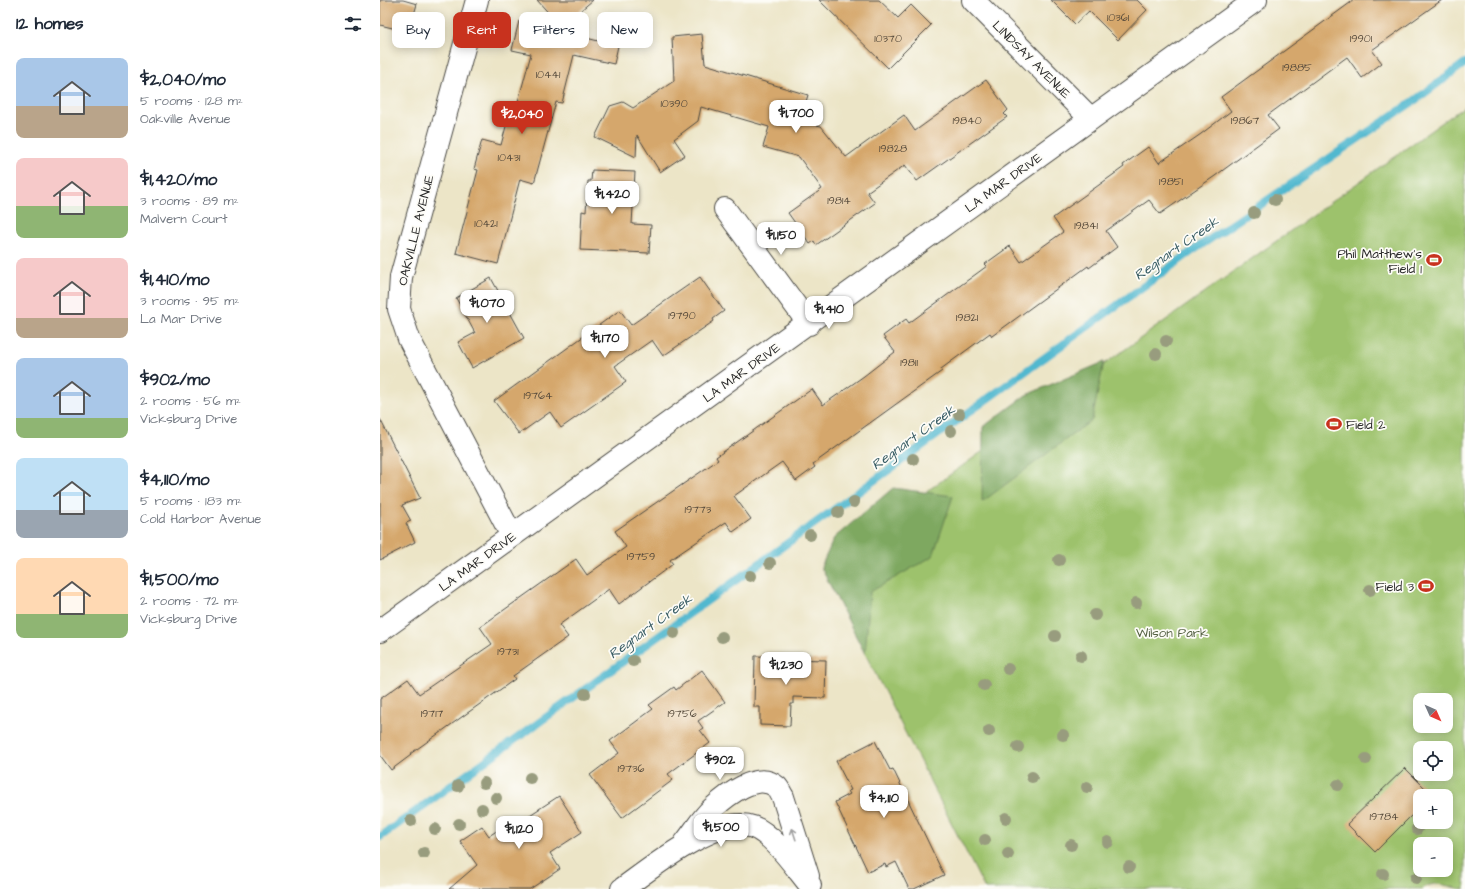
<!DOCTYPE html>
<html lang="en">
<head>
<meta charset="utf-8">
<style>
	body { margin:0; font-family:"Architects Daughter",sans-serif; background:#f6f6f7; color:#1f2937; height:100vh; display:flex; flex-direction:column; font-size:15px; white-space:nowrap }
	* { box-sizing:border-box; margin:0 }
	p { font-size:13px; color:#747a83 }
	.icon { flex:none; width:22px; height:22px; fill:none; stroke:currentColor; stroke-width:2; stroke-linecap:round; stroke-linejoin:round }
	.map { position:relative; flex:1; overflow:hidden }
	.panel { display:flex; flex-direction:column; background:#fff; width:380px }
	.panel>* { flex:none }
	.banner { position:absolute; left:12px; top:12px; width:380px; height:36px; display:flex; gap:8px }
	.needle { width:26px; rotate:135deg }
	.controls { position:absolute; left:1033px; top:693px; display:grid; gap:8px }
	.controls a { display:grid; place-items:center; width:40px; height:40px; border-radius:8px; background:#fff; box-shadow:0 2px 10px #0003; font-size:20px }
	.price { position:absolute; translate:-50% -34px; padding:0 9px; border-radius:8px; background:#fff; color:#222; font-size:13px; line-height:26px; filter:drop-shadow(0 1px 2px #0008) }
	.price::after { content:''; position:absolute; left:50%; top:24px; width:12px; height:9px; margin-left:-6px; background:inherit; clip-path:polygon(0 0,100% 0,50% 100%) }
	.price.active { background:#c8321e; color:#fff }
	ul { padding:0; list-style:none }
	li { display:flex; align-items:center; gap:12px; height:100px; padding:0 16px }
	li span { display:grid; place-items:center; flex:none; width:112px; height:80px; border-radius:8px; color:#555 }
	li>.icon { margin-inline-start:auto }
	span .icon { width:48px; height:48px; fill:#fffc; stroke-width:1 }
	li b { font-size:17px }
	h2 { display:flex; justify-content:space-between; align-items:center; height:48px; padding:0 16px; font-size:17px }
	.pill { padding:0 14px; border-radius:8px; background:#fff; box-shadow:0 2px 10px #0003; font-size:14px; line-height:36px }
	.pill.active { background:#c8321e; color:#fff }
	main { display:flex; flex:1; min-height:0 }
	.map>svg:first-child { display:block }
</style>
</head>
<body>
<main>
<section class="panel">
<h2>12 homes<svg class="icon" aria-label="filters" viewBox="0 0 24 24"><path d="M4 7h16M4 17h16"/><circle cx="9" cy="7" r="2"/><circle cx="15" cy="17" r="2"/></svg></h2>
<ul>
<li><span style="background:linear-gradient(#a9c7e8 60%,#b9a48a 0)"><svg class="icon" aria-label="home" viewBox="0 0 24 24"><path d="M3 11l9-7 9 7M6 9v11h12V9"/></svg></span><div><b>$2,040/mo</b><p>5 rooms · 128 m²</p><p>Oakville Avenue</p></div></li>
<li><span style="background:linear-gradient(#f6c9c9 60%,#8fb573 0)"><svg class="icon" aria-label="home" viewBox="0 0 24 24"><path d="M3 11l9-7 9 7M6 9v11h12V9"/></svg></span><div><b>$1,420/mo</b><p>3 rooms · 89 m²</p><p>Malvern Court</p></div></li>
<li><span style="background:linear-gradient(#f6c9c9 75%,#b9a48a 0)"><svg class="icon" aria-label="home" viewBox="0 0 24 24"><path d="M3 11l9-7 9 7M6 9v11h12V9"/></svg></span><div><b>$1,410/mo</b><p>3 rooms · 95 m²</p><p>La Mar Drive</p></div></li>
<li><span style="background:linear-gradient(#a9c7e8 75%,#8fb573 0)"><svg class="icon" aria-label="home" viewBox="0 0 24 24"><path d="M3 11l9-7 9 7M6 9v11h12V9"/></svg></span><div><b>$902/mo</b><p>2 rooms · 56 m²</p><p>Vicksburg Drive</p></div></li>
<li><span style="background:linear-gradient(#bfe0f5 65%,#9aa5b1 0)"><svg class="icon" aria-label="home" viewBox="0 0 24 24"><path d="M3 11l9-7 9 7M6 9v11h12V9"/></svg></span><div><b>$4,110/mo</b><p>5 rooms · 183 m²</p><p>Cold Harbor Avenue</p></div></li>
<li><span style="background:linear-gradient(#ffd9b3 70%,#8fb573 0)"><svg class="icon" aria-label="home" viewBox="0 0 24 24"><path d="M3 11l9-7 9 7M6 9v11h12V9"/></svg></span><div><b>$1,500/mo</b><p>2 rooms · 72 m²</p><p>Vicksburg Drive</p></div></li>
</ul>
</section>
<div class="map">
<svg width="1085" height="889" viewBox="0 0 1085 889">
	<rect width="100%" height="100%" fill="#fdfcf7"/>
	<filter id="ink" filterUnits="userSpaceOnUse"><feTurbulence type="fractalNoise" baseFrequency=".025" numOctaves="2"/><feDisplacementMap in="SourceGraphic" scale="8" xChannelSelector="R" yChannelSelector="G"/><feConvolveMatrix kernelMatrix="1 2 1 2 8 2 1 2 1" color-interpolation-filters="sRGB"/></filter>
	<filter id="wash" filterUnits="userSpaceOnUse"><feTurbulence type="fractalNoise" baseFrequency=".012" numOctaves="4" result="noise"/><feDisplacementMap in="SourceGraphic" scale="16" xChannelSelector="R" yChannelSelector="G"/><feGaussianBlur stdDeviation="0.9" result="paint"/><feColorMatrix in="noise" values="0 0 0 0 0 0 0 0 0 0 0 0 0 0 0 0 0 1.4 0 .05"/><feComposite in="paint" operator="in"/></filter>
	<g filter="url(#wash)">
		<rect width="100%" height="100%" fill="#ece5c7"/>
		<!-- green -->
		<path fill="#9dc26c" stroke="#64764c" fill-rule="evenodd" d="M 1085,106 L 1085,889 C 1070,889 1057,878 1042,889 L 605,889 L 441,567 ZM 1040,700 L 1066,700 L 1066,726 L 1040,726 ZM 1040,748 L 1066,748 L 1066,774 L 1040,774 ZM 1040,796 L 1066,796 L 1066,822 L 1040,822 ZM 1040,844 L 1066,844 L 1066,870 L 1040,870 Z"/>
		<!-- forest -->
		<path fill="#7ea860" stroke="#546a46" d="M 724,362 L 712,420 L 602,502 L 603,427 L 646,395 Z
			M 513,488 L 573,496 L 553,556 L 490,592 L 485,654 L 441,567 L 454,538 Z"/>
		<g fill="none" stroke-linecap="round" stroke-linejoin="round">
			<!-- stream -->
			<path stroke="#51b8cf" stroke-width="8" d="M 0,837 L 811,252 L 1034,101 L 1085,63"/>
		</g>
		<g id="blocks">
			<!-- building -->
			<path fill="#d5a76c" d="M 0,0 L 23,0 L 37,4 L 29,32 L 0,25 Z
				M 157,0 L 213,0 L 181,27 Z
				M 439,0 L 499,0 L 518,18 L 531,5 L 551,25 L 508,68 Z
				M 671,0 L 757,0 L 767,10 L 738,40 L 709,11 L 695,24 Z
				M 974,0 L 1062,0 L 992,50 L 1002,63 L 982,78 L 967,57 L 888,115 L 899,129 L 835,176 L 780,214 L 769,200 L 726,231 L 737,247 L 709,268 L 708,266 L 612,336 L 610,333 L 561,369 L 562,371 L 433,464 L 435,467 L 416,481 L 402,462 L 354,496 L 371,519 L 353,532 L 346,522 L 290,560 L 293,564 L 239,604 L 229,589 L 179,625 L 188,637 L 133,676 L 135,679 L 30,754 L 31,755 L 11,770 L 0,755 L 0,699 L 28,679 L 39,694 L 112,644 L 100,627 L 196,559 L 207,575 L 246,547 L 235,531 L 338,460 L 336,457 L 432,389 L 443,405 L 484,376 L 515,352 L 503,336 L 526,319 L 529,323 L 607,266 L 605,264 L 630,246 L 641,262 L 683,232 L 673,218 L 744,167 L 743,165 L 768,147 L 779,163 L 821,134 L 851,111 L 841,97 Z
				M 139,21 L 238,46 L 234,64 L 194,55 L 182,103 L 176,102 L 154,183 L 140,179 L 118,264 L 76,253 L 98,170 L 94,169 L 102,140 L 121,145 L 131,108 L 136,109 L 151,54 L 132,50 Z
				M 322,34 L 325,64 L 428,95 L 420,121 L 441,126 L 466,157 L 524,115 L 535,131 L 606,80 L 628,110 L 624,114 L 627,117 L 537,181 L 525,165 L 487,192 L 495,203 L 436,245 L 434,241 L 430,244 L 408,213 L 442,189 L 419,157 L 383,147 L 389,127 L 321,107 L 318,121 L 294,139 L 305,155 L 280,172 L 257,135 L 256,157 L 215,137 L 230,106 L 243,102 L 253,108 L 294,81 L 292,37 Z
				M 212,170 L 255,172 L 252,224 L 271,225 L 269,253 L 200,250 L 202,211 L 206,212 L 208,181 L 211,181 Z
				M 320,277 L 344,311 L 333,319 L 334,321 L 283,356 L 272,340 L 235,366 L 246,382 L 181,428 L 170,412 L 139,434 L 114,401 L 240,310 L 251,325 Z
				M 111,278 L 144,338 L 92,368 L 78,342 L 95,333 L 76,298 Z
				M 0,419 L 40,498 L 22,505 L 31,521 L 26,523 L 35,542 L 0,560 Z
				M 375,656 L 406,657 L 406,659 L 446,660 L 445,698 L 413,697 L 413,704 L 411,704 L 410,726 L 380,725 L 380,707 L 374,707 Z
				M 322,670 L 345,702 L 318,721 L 323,728 L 320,730 L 330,743 L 288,774 L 293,780 L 242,818 L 210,775 L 239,753 L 230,741 L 273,709 L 269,705 L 294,687 L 296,690 Z
				M 495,741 L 510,770 L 513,769 L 564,875 L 534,889 L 529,889 L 516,862 L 506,867 L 505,864 L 488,872 L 455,802 L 470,794 L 468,791 L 471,790 L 456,761 Z
				M 1025,768 L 1052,795 L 1040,796 L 1040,807 L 995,852 L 967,824 Z
				M 179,796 L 202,832 L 170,853 L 180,869 L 150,889 L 69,889 L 97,865 L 80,841 L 102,826 L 109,836 L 133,820 L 136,824 Z"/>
		</g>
	</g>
	<g filter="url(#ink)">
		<use href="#blocks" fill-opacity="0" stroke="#484742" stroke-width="1"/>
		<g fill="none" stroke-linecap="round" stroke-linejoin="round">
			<defs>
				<path id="street" d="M 97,0 L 21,277 L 19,309 L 29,339 L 132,536
					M 593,0 L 711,119
					M 345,209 L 429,324
					M 0,631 L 876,0
					M 305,843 C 314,832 322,818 332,809 C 346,796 378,770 397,787 C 399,789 401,794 403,797 L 428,876
					M 242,889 C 270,869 337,814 373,827 C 393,834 416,868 430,885"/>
			</defs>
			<!-- street casing -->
			<use href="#street" stroke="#484742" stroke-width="24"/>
			<!-- street -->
			<use href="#street" stroke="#fff" stroke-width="22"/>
		</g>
		<!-- trees -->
		<g fill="#989c7e">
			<circle cx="895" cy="200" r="6"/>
			<circle cx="874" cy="213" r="6"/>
			<circle cx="786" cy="341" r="6"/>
			<circle cx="776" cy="354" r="6"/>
			<circle cx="579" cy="414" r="6"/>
			<circle cx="571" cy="431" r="6"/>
			<circle cx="533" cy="459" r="6"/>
			<circle cx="474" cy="502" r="6"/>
			<circle cx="458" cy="512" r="6"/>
			<circle cx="430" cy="535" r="6"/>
			<circle cx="679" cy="560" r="6"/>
			<circle cx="390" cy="563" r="6"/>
			<circle cx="370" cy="576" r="6"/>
			<circle cx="990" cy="590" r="6"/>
			<circle cx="756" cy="603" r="6"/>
			<circle cx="715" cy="615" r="6"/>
			<circle cx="294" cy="633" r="6"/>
			<circle cx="675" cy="636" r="6"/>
			<circle cx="342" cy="637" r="6"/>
			<circle cx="701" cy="656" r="6"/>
			<circle cx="253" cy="661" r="6"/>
			<circle cx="628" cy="669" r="6"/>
			<circle cx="604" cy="685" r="6"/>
			<circle cx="205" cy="694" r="6"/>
			<circle cx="609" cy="731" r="6"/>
			<circle cx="683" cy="735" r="6"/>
			<circle cx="638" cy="747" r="6"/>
			<circle cx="986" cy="759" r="6"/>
			<circle cx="652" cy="777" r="6"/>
			<circle cx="150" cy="778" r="6"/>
			<circle cx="104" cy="783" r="6"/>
			<circle cx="958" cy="785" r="6"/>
			<circle cx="78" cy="786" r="6"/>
			<circle cx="707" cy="787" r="6"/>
			<circle cx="116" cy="798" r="6"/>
			<circle cx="102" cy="809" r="6"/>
			<circle cx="626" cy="818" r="6"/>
			<circle cx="31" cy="821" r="6"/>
			<circle cx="79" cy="824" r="6"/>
			<circle cx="55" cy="829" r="6"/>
			<circle cx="1037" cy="829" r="6"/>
			<circle cx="605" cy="840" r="6"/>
			<circle cx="728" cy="842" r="6"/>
			<circle cx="691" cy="845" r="6"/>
			<circle cx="44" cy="853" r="6"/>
			<circle cx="628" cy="854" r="6"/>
			<circle cx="749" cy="867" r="6"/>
			<circle cx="1003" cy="874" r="6"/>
			<circle cx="1036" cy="878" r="6"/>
		</g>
		<!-- one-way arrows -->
		<defs><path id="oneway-shaft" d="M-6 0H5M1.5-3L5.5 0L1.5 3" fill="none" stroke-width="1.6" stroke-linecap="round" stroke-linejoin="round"/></defs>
		<use stroke="#a0a0a0" href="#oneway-shaft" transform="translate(414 834) rotate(-108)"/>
	</g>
	<!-- icons -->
	<defs>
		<symbol id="stadium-bare" viewBox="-9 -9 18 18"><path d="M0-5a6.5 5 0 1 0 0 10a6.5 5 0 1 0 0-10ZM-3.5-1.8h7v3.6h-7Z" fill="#c8321e" stroke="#fdfcf7" stroke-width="2.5" paint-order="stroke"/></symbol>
	</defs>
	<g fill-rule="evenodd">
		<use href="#stadium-bare" x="1043" y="249" width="22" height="22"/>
		<use href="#stadium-bare" x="943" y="413" width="22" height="22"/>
		<use href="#stadium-bare" x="1035" y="575" width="22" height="22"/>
	</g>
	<g text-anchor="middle" stroke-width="3.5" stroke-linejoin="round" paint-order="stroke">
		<!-- number labels -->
		<g font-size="11" fill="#564a3b">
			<text x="738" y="21">10361</text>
			<text x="508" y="42">10370</text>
			<text x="981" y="42">19901</text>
			<text x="917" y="71">19885</text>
			<text x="168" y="78">10441</text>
			<text x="294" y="107">10390</text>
			<text x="587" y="124">19840</text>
			<text x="865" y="124">19867</text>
			<text x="513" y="152">19828</text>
			<text x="129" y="161">10431</text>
			<text x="791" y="185">19851</text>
			<text x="459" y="204">19814</text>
			<text x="106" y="227">10421</text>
			<text x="706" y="229">19841</text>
			<text x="302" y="319">19790</text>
			<text x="587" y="321">19821</text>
			<text x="529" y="366">19811</text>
			<text x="158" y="399">19764</text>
			<text x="318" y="513">19773</text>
			<text x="261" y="560">19759</text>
			<text x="128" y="655">19731</text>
			<text x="52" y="717">19717</text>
			<text x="302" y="717">19756</text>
			<text x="251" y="772">19736</text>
			<text x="1004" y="820">19784</text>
		</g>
		<!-- street labels -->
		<g font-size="13" fill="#2b2b2b" stroke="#fdfcf7">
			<text transform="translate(652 59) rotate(45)" y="5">LINDSAY AVENUE</text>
			<text transform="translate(623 182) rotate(-36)" y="5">LA MAR DRIVE</text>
			<text transform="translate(35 230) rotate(-76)" y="5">OAKVILLE AVENUE</text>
			<text transform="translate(361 372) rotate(-36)" y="5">LA MAR DRIVE</text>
			<text transform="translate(97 561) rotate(-36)" y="5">LA MAR DRIVE</text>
		</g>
		<!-- poi labels -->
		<g font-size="13" fill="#2b2b2b" stroke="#fdfcf7" text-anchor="end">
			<text x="1042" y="258">Phil Matthew's<tspan x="1042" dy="15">Field 1</tspan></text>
			<text x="966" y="429" text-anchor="start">Field 2</text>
			<text x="1034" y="591">Field 3</text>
		</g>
		<!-- park labels -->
		<g font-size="13" fill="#536042" stroke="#fdfcf7">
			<text x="792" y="637">Wilson Park</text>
		</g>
		<!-- water labels -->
		<g font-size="14" font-style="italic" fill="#385c64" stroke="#fdfcf7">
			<text transform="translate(796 248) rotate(-35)" y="5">Regnart Creek</text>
			<text transform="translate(533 437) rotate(-36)" y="5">Regnart Creek</text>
			<text transform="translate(270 626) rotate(-36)" y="5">Regnart Creek</text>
		</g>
	</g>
</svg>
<div class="controls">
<a><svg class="needle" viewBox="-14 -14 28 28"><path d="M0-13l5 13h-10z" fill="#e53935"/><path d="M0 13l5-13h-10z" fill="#747a83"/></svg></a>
<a><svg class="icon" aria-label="locate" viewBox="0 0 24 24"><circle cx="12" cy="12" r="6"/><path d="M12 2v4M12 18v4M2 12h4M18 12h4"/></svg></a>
<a>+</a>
<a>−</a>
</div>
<b class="price" style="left:416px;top:134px">$1,700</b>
<b class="price active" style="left:142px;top:135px">$2,040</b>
<b class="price" style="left:232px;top:215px">$1,420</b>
<b class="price" style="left:401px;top:256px">$1,150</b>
<b class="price" style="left:107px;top:324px">$1,070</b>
<b class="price" style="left:449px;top:330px">$1,410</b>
<b class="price" style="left:225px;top:359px">$1,170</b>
<b class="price" style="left:406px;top:686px">$1,230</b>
<b class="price" style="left:340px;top:781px">$902</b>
<b class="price" style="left:504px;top:819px">$4,110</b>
<b class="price" style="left:341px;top:848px">$1,500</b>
<b class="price" style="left:139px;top:850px">$1,120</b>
<div class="banner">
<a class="pill">Buy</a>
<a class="pill active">Rent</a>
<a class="pill">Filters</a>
<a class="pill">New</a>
</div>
</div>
</main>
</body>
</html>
